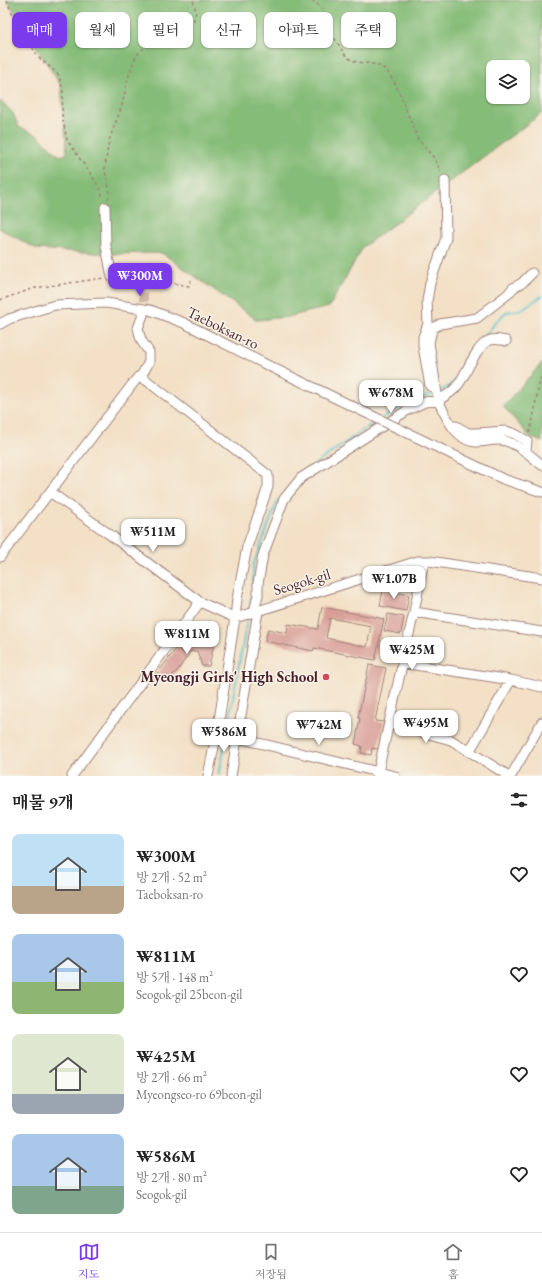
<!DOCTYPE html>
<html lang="ko">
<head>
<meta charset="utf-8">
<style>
	body { margin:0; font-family:"EB Garamond","Noto Serif KR",serif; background:#f2f2f2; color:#222; height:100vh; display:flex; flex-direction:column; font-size:15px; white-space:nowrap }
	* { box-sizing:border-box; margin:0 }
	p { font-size:13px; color:#767676 }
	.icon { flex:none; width:22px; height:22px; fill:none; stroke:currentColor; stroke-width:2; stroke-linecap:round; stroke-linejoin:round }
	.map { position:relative; height:776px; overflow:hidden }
	.sheet { display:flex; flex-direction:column; background:#fff; flex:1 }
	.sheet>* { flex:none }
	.banner { position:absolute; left:12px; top:12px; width:518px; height:36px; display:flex; gap:8px }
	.fabs { position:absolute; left:486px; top:60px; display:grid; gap:8px }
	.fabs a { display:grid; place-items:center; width:44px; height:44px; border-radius:8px; background:#fff; box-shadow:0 1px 3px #0004; font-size:20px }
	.price { position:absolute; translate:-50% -34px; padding:0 9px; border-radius:8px; background:#fff; color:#222; font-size:13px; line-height:26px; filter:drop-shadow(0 1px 2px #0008) }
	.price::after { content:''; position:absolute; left:50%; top:24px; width:12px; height:9px; margin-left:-6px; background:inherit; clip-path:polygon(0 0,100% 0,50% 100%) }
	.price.current { background:#7c3aed; color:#fff }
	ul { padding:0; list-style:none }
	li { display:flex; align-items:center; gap:12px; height:100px; padding:0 12px }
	li span { display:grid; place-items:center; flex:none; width:112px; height:80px; border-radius:8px; color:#555 }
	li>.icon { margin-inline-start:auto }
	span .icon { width:48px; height:48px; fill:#fffc; stroke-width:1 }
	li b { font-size:17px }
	h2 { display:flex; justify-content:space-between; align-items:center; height:48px; padding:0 12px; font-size:17px }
	.tag { padding:0 14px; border-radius:8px; background:#fff; box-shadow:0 1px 3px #0004; font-size:14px; line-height:36px }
	.tag.current { background:#7c3aed; color:#fff }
	.dock { display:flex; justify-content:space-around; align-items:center; height:56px; border-top:1px solid #e0e0e0; background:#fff; font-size:11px; color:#767676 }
	.dock a { display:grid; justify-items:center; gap:2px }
	.dock .current { color:#7c3aed }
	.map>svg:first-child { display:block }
</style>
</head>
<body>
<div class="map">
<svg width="542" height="776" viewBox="0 0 542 776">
	<rect width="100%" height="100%" fill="#f7f3e8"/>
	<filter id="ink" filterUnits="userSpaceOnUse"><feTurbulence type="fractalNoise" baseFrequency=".025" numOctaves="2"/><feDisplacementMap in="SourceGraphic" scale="8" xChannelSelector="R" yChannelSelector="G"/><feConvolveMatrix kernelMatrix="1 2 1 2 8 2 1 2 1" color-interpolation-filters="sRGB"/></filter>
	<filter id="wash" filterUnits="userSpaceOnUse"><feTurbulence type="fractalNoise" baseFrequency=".012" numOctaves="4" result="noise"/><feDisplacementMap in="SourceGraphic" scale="16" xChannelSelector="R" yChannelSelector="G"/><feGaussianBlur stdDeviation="0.9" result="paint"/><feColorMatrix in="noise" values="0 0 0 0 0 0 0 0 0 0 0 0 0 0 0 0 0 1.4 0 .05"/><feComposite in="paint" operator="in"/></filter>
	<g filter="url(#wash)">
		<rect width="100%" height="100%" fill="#f3e0c6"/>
		<!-- forest -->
		<path fill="#85bc78" stroke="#686e52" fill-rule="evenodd" d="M 7,0 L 542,0 L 542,113 L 363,247 L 329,307 L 287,317 L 257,320 L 162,253 L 109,254 L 37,249 L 0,229 L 0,101 L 13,113 L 19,127 L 37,135 L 60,156 L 67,154 L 61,86 ZM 493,67 L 523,67 L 523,97 L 493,97 Z
			M 542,363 L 542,442 L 530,437 L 503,406 Z"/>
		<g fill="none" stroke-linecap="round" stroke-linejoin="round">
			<!-- stream -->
			<path stroke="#56c3cc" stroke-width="2" d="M 484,339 L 494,324 L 506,312 L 520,310 L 542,296
				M 440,391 L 451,385 L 458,377
				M 382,418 L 410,402 L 434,394
				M 311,467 L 376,421
				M 250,604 L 253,589 L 253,566 L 276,505 L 279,500
				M 219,776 L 247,620"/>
		</g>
		<g id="blocks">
			<!-- building -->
			<path fill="#d99f97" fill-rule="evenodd" d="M 383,590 L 409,595 L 406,611 L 380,606 Z
				M 322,607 L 384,619 L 375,660 L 314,648 L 313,651 L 265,641 L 268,629 L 287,633 L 288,624 L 318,629 ZM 330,618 L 371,626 L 367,647 L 326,638 Z
				M 388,614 L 404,617 L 401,634 L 384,631 Z
				M 190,631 L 199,636 L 215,639 L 209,666 L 202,666 L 197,651 L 190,652 L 178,670 L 170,678 L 152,680 Z
				M 369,665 L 386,668 L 375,721 L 384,722 L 378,749 L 372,748 L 371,755 L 361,753 L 362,746 L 355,744 L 360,718 L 358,718 Z"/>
		</g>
	</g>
	<g filter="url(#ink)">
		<use href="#blocks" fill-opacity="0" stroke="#9e8078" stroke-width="1"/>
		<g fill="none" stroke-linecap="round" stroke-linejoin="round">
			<!-- minor-tunnel -->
			<path stroke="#d1b9a7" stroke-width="9" stroke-dasharray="9 4.5" stroke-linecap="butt" d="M 143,315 L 144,282"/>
			<defs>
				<path id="minor" d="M 105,207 L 106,246 L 112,277 L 143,278 L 144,282
					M 0,324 L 9,319 L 55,305 L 106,303 L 150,310 L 184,323 L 271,367
					M 428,324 L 423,337 L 423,346 L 430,386 L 433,387
					M 432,329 L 440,324 L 477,318 L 508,294 L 513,288 L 522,283 L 532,273
					M 506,341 C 500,340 494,338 488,341 C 475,348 467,373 458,385 C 453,392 446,396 438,400 C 445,415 456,441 476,442 C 486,442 496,438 506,441 C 521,446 531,456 542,465
					M 140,378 L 149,362 L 149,352 L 141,340 L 138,328 L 143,315
					M 456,426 L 468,433 L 476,433 L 506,431 L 515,434 L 527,441 L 526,451
					M 503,479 L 542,492
					M 50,492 L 109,534 L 200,602 L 235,618 L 418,561 L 429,561 L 542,578
					M 0,557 L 138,377 L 146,380 L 268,475 L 268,487 L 247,547 L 237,599 L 235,618 L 218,727 L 208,776
					M 254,612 L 258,595 L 258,584 L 263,555 L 284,499 L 301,478 L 408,410 L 425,402 L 438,400 L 429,343 L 432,329 L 428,324 L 427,301 L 430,283 L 446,238 L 445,180
					M 414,612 L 542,632
					M 402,663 L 511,680 L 542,687
					M 389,723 L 451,740 L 509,776
					M 238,738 L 395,776
					M 469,752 L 511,680
					M 72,776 L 200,602
					M 231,776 L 258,611
					M 377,776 L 414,612 L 424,561
					M 511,776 L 542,722"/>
			</defs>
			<!-- minor casing -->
			<use href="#minor" stroke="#9e8078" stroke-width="11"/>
			<!-- path -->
			<path stroke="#9e8078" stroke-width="1.5" stroke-dasharray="3 3" stroke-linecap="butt" d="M 7,0 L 10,9 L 38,57 L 58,74 L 63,90 L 62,116 L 67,140 L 94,179 L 101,191 L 103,199
				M 312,0 C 321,6 326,14 330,24 L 328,33 C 331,36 335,38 337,42 C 341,48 343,54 350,59 C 360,65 373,61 383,68 C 388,71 392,79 396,85 L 418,139 L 434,158 L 441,172
				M 108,199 C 112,191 106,179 105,170 C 105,165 106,159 107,154 C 108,138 116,123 121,108 C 126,92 129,59 143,49 C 148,45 155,45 161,42 C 172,36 183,28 194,20 L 196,12 L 193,0
				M 151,279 L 189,286 L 191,280
				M 0,300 L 35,288 L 104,278
				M 529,433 C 536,414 535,394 542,375"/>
			<!-- minor -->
			<use href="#minor" stroke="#fff" stroke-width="9"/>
			<defs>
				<path id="minor-bridge" d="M 271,367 L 503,479"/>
			</defs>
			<!-- minor-bridge casing -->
			<use href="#minor-bridge" stroke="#9e8078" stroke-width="11" stroke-linecap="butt"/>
			<!-- minor-bridge -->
			<use href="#minor-bridge" stroke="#fff" stroke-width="9"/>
		</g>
	</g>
	<!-- markers -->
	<circle fill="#d1495b" stroke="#f7f3e8" stroke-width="1.5" cx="326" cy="677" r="4"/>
	<g text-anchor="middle" stroke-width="3" stroke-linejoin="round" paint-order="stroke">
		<!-- street labels -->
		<g font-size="15" fill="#4a1f2b" stroke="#f7f3e8">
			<text transform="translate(223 328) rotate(26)" y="5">Taeboksan-ro</text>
			<text transform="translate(302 582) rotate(-17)" y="5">Seogok-gil</text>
		</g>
		<!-- poi labels -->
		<g font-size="15" font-weight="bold" fill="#4a1f2b" stroke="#f7f3e8" text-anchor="end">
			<text x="318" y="682">Myeongji Girls' High School</text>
		</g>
	</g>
</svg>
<div class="fabs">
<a><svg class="icon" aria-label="layers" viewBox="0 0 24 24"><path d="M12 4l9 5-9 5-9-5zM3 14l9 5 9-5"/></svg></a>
</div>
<b class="price current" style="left:140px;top:297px">₩300M</b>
<b class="price" style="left:391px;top:414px">₩678M</b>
<b class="price" style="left:153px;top:553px">₩511M</b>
<b class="price" style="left:394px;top:600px">₩1.07B</b>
<b class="price" style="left:187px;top:655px">₩811M</b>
<b class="price" style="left:412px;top:671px">₩425M</b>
<b class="price" style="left:426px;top:744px">₩495M</b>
<b class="price" style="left:319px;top:746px">₩742M</b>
<b class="price" style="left:224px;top:753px">₩586M</b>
<div class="banner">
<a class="tag current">매매</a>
<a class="tag">월세</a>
<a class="tag">필터</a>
<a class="tag">신규</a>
<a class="tag">아파트</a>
<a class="tag">주택</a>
</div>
</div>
<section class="sheet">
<h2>매물 9개<svg class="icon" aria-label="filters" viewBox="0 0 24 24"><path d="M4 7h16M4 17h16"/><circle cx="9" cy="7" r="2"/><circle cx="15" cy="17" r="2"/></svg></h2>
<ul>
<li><span style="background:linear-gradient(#bfe0f5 65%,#b9a48a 0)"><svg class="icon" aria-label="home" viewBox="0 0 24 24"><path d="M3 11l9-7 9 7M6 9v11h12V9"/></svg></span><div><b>₩300M</b><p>방 2개 · 52 m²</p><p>Taeboksan-ro</p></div><svg class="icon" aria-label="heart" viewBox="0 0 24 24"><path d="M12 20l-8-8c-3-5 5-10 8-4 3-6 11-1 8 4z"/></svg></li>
<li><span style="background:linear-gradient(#a9c7e8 60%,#8fb573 0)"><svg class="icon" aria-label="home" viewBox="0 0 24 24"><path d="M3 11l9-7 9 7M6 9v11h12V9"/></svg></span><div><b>₩811M</b><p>방 5개 · 148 m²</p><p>Seogok-gil 25beon-gil</p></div><svg class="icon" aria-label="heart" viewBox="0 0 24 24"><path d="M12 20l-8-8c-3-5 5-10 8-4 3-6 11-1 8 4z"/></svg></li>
<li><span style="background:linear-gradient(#dfe7d0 75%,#9aa5b1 0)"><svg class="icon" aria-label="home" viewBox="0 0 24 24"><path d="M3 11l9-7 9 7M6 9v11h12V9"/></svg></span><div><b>₩425M</b><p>방 2개 · 66 m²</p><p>Myeongseo-ro 69beon-gil</p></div><svg class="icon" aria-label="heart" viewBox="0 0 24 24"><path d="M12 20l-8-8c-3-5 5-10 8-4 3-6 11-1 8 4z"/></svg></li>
<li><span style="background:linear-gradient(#a9c7e8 65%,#7fa58c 0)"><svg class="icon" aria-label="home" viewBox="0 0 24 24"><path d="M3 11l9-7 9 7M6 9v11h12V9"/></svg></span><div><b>₩586M</b><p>방 2개 · 80 m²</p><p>Seogok-gil</p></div><svg class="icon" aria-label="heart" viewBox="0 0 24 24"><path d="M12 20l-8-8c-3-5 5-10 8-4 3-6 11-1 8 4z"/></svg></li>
</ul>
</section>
<nav class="dock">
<a class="current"><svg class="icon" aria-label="map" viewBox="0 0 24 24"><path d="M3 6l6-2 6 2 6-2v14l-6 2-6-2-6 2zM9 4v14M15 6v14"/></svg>지도</a>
<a><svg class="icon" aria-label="saved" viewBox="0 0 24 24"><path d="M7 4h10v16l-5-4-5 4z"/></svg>저장됨</a>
<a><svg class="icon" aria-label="home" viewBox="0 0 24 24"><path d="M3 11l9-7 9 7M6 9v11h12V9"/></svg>홈</a>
</nav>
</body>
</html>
